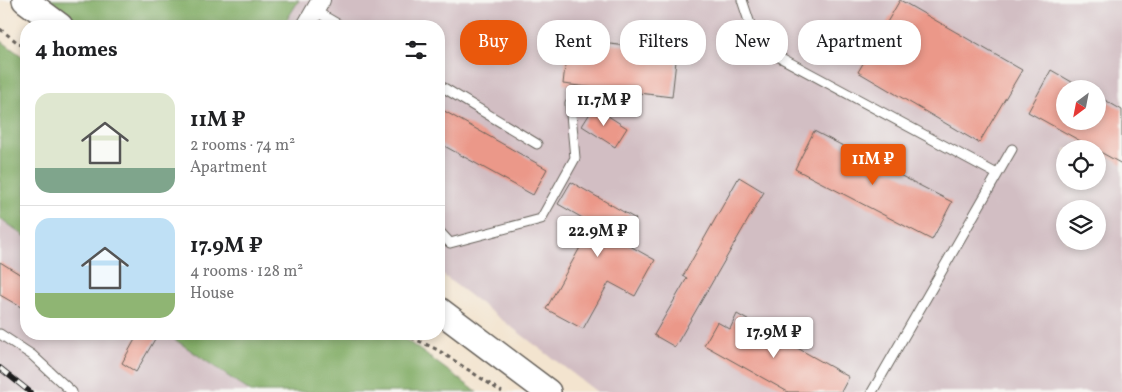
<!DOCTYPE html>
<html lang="en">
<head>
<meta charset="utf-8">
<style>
	body { margin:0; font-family:Vollkorn,serif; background:#f6f6f6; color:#202124; height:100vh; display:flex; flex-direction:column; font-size:19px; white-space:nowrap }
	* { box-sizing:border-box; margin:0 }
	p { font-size:16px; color:#757577 }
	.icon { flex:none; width:28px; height:28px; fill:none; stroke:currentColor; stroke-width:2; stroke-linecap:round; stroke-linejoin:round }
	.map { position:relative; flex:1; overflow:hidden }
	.side { position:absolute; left:20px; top:20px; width:425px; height:320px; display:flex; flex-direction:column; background:#fff; border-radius:20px; box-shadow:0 2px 8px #0003 }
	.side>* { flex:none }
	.hud { position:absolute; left:460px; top:20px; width:475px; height:45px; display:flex; gap:10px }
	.needle { width:32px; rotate:212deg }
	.controls { position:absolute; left:1056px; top:80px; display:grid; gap:10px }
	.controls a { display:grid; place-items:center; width:50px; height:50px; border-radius:50%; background:#fff; box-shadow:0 2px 8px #0003; font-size:25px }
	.price { position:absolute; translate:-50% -42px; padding:0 11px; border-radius:5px; background:#fff; color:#222; font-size:16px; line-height:32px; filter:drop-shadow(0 1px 2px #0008) }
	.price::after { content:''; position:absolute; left:50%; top:30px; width:15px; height:11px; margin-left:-8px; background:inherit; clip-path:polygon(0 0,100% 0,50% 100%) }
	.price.active { background:#ea580c; color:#fff }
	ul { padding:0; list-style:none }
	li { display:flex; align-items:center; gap:15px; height:125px; padding:0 15px }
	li+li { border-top:1px solid #e0e0e0 }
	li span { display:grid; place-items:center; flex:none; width:140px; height:100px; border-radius:15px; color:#555 }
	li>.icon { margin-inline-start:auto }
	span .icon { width:60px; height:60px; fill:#fffc; stroke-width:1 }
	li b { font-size:21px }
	h2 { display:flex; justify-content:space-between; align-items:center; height:60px; padding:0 15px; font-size:21px }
	.chip { padding:0 18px; border-radius:20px; background:#fff; box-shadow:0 2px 8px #0003; font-size:18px; line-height:45px }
	.chip.active { background:#ea580c; color:#fff }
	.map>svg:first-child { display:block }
</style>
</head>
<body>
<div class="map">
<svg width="1122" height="392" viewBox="0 0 1122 392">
	<rect width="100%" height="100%" fill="#f6f6f2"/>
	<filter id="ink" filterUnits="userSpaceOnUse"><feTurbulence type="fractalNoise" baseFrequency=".02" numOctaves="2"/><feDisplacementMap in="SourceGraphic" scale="10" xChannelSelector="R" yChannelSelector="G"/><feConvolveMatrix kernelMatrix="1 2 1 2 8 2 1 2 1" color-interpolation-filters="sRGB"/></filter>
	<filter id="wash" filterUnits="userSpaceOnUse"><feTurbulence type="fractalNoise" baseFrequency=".0096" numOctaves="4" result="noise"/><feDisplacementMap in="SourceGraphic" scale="20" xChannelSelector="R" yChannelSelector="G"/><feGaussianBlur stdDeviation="1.12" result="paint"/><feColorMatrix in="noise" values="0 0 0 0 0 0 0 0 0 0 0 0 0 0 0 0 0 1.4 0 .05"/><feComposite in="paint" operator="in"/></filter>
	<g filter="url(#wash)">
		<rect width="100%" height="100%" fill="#f3e4cf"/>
		<!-- industrial -->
		<path fill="#d2bec3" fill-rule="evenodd" d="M 126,0 L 1122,0 L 1122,392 L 597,392 L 439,272 L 439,26 L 154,26 ZM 1065,89 L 1098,89 L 1098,121 L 1065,121 ZM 1065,149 L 1098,149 L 1098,181 L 1065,181 ZM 1065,209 L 1098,209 L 1098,241 L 1065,241 Z
			M 0,93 L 26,114 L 26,334 L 305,334 L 378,392 L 0,392 Z"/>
		<!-- forest -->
		<path fill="#80ab63" stroke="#4e6440" d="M 47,0 L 299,0 L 283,26 L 85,26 Z
			M 0,40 L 26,59 L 26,237 L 0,218 Z
			M 167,334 L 398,334 L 477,392 L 251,392 Z"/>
		<g id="blocks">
			<!-- building -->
			<path fill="#eb9889" d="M 900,0 L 1022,70 L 979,143 L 858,72 Z
				M 488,20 L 512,25 L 509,44 L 484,39 Z
				M 568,39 L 677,52 L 672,97 L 563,84 Z
				M 1051,70 L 1084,89 L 1065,89 L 1065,121 L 1098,121 L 1098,96 L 1122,110 L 1122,164 L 1028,112 Z
				M 594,107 L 627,128 L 615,147 L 582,126 Z
				M 439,108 L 547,169 L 533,195 L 439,143 Z
				M 814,131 L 952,202 L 932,240 L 795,169 Z
				M 739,177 L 764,192 L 675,347 L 654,335 L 687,278 L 683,276 Z
				M 571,182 L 636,219 L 623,242 L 655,260 L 635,296 L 609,282 L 583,329 L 546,309 L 593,224 L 558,204 Z
				M 0,262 L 26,278 L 26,310 L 0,295 Z
				M 737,314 L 849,377 L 841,392 L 788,392 L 704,345 L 717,322 L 730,329 Z
				M 138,334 L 146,334 L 155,339 L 136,372 L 122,363 Z"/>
		</g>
	</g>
	<g filter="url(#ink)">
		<use href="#blocks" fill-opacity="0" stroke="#67625b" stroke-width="1"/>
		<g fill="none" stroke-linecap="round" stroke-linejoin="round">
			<defs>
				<path id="service" d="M 742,0 L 757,45 L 997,174
					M 315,11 L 341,26
					M 439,85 L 537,144
					M 439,231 L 450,243 L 541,219 L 575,158 L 570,103
					M 0,334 L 32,355 L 72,392
					M 872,392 L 1012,149"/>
				<path id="minor" d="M 306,26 L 321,0"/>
				<path id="secondary" d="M 25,0 L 60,26
					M 439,310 L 548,392"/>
			</defs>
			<!-- service casing -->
			<use href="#service" stroke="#67625b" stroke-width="11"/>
			<!-- minor casing -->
			<use href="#minor" stroke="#67625b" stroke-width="20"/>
			<!-- secondary casing -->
			<use href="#secondary" stroke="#67625b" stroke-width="28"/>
			<!-- path -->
			<path stroke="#67625b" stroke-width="3" stroke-dasharray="4 4" stroke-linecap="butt" d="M 0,29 L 26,49
				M 404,334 L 438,350 L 502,392"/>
			<!-- service -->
			<use href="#service" stroke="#fff" stroke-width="9"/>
			<!-- minor -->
			<use href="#minor" stroke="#fff" stroke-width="18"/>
			<!-- secondary -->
			<use href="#secondary" stroke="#fff" stroke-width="25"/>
			<defs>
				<path id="rail" d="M 0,368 L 30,392"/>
			</defs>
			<!-- rail casing -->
			<use href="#rail" stroke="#1c1c1c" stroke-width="5.5"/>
			<!-- rail -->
			<use href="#rail" stroke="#f6f6f2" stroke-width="4" stroke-dasharray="11" stroke-linecap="butt"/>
		</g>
	</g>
</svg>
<div class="controls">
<a><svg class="needle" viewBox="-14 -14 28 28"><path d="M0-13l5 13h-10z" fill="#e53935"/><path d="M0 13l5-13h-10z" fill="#757577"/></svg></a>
<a><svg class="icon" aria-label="locate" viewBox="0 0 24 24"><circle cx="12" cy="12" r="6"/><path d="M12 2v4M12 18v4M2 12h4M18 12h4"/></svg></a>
<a><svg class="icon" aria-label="layers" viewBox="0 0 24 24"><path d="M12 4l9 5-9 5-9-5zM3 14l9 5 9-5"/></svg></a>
</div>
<b class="price" style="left:604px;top:127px">11.7M ₽</b>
<b class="price active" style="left:873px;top:186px">11M ₽</b>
<b class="price" style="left:598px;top:258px">22.9M ₽</b>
<b class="price" style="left:774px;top:359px">17.9M ₽</b>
<div class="hud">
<a class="chip active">Buy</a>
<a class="chip">Rent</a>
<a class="chip">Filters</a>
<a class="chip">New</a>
<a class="chip">Apartment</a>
</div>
<section class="side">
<h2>4 homes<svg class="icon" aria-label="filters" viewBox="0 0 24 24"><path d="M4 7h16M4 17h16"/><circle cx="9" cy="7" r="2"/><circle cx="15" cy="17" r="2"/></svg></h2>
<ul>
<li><span style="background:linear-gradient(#dfe7d0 75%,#7fa58c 0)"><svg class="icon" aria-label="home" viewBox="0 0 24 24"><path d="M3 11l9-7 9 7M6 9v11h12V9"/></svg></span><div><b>11M ₽</b><p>2 rooms · 74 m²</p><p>Apartment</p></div></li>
<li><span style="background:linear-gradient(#bfe0f5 75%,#8fb573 0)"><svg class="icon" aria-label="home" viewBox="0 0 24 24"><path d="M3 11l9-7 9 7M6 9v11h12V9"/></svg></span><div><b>17.9M ₽</b><p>4 rooms · 128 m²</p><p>House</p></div></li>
</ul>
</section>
</div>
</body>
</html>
